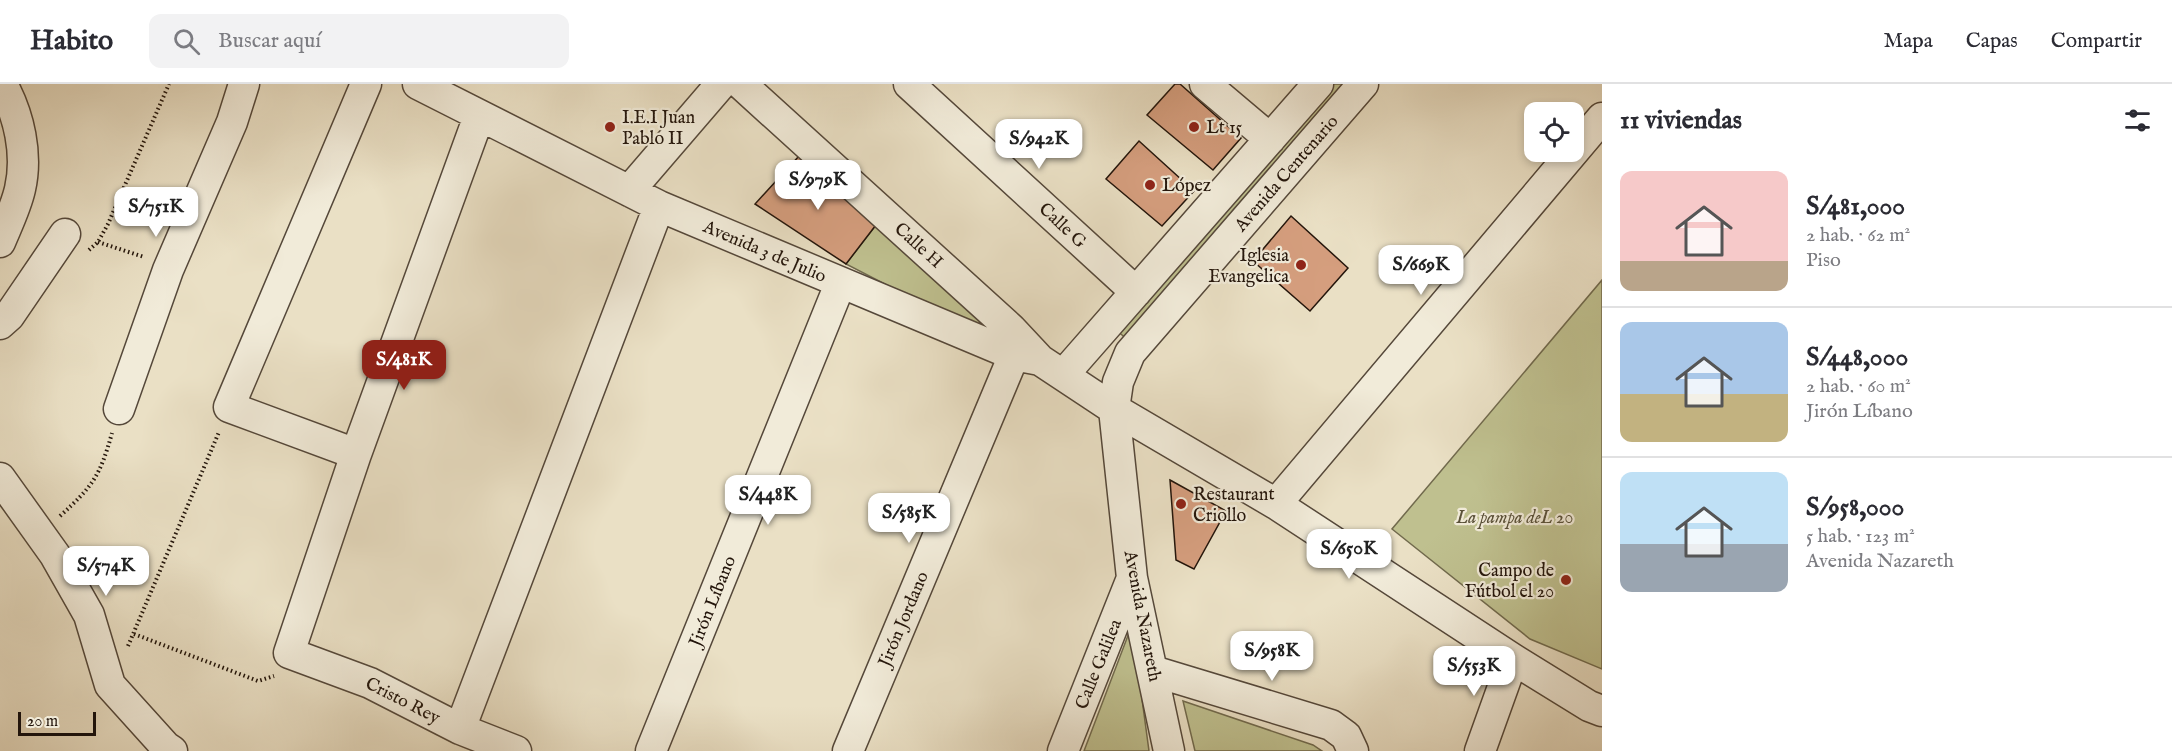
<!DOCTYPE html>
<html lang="es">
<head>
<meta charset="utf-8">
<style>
	body { margin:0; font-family:"IM FELL English",serif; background:#f2f2f3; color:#2b2b33; height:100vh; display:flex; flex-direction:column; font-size:22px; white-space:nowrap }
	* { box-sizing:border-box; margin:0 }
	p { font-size:20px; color:#7c7c81 }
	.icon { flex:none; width:33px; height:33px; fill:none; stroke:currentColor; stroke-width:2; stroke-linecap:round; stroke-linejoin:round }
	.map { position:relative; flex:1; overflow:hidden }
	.panel { display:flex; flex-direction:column; background:#fff; width:570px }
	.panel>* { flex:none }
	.buttons { position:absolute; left:1524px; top:18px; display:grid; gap:12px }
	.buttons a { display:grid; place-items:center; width:60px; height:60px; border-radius:12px; background:#fff; box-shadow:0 3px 9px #0003; font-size:30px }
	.scale { position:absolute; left:18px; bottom:15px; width:78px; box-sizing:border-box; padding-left:6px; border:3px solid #23150b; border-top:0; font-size:16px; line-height:21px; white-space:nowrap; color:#23150b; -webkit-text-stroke:4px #f1ebd9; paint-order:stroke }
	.price { position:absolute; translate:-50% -51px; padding:0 14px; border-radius:12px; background:#fff; color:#222; font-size:20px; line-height:39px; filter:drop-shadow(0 2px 3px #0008) }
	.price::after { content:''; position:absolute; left:50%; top:36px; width:18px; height:14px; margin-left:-9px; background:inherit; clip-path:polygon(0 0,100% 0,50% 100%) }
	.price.selected { background:#8f2418; color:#fff }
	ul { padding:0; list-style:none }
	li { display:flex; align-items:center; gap:18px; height:150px; padding:0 18px }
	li+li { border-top:2px solid #e1e1e2 }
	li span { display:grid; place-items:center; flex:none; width:168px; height:120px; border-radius:12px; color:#555 }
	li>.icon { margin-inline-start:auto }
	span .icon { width:72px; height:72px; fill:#fffc; stroke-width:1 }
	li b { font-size:26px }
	h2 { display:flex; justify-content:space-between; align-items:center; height:72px; padding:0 18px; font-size:26px }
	header { display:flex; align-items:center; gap:36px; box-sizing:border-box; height:84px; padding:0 30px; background:#fff; border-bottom:2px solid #e1e1e2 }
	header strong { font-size:28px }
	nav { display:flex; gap:33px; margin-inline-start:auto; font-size:21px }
	.search { width:420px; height:54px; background:#f2f2f3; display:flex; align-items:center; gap:15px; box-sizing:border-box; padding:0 21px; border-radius:12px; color:#7c7c81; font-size:22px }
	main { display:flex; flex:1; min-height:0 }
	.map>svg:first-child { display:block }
</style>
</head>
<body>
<header>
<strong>Habito</strong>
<div class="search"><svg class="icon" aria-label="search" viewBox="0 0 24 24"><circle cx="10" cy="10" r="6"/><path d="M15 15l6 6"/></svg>Buscar aquí</div>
<nav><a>Mapa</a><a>Capas</a><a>Compartir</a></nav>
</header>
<main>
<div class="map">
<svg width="1602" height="667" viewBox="0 0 1602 667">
	<rect width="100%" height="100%" fill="#eae0c5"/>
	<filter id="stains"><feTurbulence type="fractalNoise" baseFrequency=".00333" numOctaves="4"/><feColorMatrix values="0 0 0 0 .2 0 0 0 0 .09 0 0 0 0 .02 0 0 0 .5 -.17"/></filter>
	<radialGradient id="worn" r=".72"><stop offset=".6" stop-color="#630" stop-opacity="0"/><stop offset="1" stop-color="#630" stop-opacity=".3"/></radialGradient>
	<!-- green -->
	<path fill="#bfc08f" stroke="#716a4d" stroke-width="1.5" d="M 1327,0 L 1351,0 L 1129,257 L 1115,245 Z
		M 879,137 L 998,250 L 995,257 L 846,180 Z
		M 1602,196 L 1602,585 L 1530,555 L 1392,445 Z
		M 1132,541 L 1149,667 L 1084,667 Z
		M 1183,617 L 1313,661 L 1322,667 L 1195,667 Z"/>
	<!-- building -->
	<path fill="#d59e7e" stroke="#23150b" stroke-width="1.5" d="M 1175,0 L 1180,0 L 1241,54 L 1213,86 L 1147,31 Z
		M 1139,57 L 1194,107 L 1162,142 L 1106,95 Z
		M 799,72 L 879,137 L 846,180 L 755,120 Z
		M 1291,132 L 1348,184 L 1310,227 L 1253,177 Z
		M 1170,396 L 1226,427 L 1194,485 L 1176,476 Z"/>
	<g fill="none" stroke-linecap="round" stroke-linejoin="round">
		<defs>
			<path id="minor" d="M 418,0 L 659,122 L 1014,271 L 1040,276 L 1114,325 L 1276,420 L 1513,575 L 1589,622 L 1602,627
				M 741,0 L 1011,245 L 1040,276
				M 909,0 L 1136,208
				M 1205,0 L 1270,55
				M 479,32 L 356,370 L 289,569 L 370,599 L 460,645 L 516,667
				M 629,107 L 721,0
				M 0,158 C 7,141 16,123 20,105 C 28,70 19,31 2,0
				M 0,240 L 9,232 L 65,150
				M 1064,290 L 1318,0
				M 119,325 L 168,186 L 232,38 L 244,0
				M 356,370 L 229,323 L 366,0
				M 0,394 L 55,471 L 89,531 L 110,601 L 166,663 L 172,667
				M 1276,420 L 1602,34
				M 1153,587 L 1331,641 L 1346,652 L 1353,667
				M 460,645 L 659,122
				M 651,667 L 840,200
				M 848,667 L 1014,271
				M 1063,667 L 1132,494
				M 1169,667 L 1132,494 L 1114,325 L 1118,298 L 1130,269 L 1363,0
				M 1480,667 L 1513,575"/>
		</defs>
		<!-- minor casing -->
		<use href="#minor" stroke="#55483a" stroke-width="33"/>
		<!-- path -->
		<path stroke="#23150b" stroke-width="4" stroke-dasharray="1.5 3" stroke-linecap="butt" d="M 98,158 L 144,173
			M 89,166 L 98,158 L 108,140 L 169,0
			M 60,432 C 93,402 100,392 112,349
			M 134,550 L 258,597 L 274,592
			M 128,562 L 219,348"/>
		<!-- minor -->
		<use href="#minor" stroke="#f1ebd9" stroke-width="30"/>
	</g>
	<!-- markers -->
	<g fill="#8f2418" stroke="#f1ebd9" stroke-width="2">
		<circle cx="610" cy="43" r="6"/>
		<circle cx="1194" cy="43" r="6"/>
		<circle cx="1150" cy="101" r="6"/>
		<circle cx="1301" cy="181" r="6"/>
		<circle cx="1181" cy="420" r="6"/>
		<circle cx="1566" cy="496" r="6"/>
	</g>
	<g text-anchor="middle" stroke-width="4.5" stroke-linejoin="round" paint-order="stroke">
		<!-- poi labels -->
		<g font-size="18" fill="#23150b" stroke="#f1ebd9" text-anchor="start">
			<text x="622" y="39">I.E.I Juan<tspan x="622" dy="21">Pablo II</tspan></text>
			<text x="1206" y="49">Lt 15</text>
			<text x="1162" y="107">López</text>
			<text x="1289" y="177" text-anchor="end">Iglesia<tspan x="1289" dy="21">Evangelica</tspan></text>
			<text x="1193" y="416">Restaurant<tspan x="1193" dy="21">Criollo</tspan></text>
			<text x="1554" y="492" text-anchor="end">Campo de<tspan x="1554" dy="21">Fútbol el 20</tspan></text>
		</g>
		<!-- street labels -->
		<g font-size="18" fill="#23150b" stroke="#f1ebd9">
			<text transform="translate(1286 89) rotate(-49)" y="6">Avenida Centenario</text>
			<text transform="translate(1063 141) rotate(43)" y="6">Calle G</text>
			<text transform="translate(919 161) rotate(42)" y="6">Calle H</text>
			<text transform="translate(765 167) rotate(23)" y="6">Avenida 3 de Julio</text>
			<text transform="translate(712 517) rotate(-68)" y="6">Jirón Líbano</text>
			<text transform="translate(1143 532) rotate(79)" y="6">Avenida Nazareth</text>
			<text transform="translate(903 535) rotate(-67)" y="6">Jirón Jordano</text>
			<text transform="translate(1098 580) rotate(-68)" y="6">Calle Galilea</text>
			<text transform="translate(403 616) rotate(27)" y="6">Cristo Rey</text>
		</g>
		<!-- park labels -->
		<g font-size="18" font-style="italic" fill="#5a5139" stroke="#f1ebd9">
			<text x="1515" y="439">La pampa deL 20</text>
		</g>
	</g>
	<rect width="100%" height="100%" filter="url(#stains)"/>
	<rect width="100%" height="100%" fill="url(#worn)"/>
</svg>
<div class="buttons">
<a><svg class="icon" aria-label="locate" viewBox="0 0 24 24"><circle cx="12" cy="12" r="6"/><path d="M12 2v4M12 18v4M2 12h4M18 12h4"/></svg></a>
</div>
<div class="scale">20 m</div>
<b class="price" style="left:1039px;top:86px">S/942K</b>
<b class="price" style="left:818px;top:127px">S/979K</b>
<b class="price" style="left:156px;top:154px">S/751K</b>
<b class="price" style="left:1421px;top:212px">S/669K</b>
<b class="price selected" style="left:404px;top:307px">S/481K</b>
<b class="price" style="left:768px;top:442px">S/448K</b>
<b class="price" style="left:909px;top:460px">S/585K</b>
<b class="price" style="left:1349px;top:496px">S/650K</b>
<b class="price" style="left:106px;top:513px">S/574K</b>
<b class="price" style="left:1272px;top:598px">S/958K</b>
<b class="price" style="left:1474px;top:613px">S/553K</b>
</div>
<section class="panel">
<h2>11 viviendas<svg class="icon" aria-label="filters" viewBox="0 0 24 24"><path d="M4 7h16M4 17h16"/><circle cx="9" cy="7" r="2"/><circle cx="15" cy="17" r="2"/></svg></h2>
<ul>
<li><span style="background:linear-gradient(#f6c9c9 75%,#b9a48a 0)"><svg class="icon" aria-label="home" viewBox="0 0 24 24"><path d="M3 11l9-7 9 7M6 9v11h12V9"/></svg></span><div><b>S/481,000</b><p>2 hab. · 62 m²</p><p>Piso</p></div></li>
<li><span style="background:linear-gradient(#a9c7e8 60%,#c2b280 0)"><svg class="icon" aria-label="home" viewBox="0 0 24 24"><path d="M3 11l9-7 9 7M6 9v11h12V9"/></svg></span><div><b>S/448,000</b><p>2 hab. · 60 m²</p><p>Jirón Líbano</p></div></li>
<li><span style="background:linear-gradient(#bfe0f5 60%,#9aa5b1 0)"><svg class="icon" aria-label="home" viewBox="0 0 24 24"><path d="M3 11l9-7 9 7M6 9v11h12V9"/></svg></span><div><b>S/958,000</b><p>5 hab. · 123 m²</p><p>Avenida Nazareth</p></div></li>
</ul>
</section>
</main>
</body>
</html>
